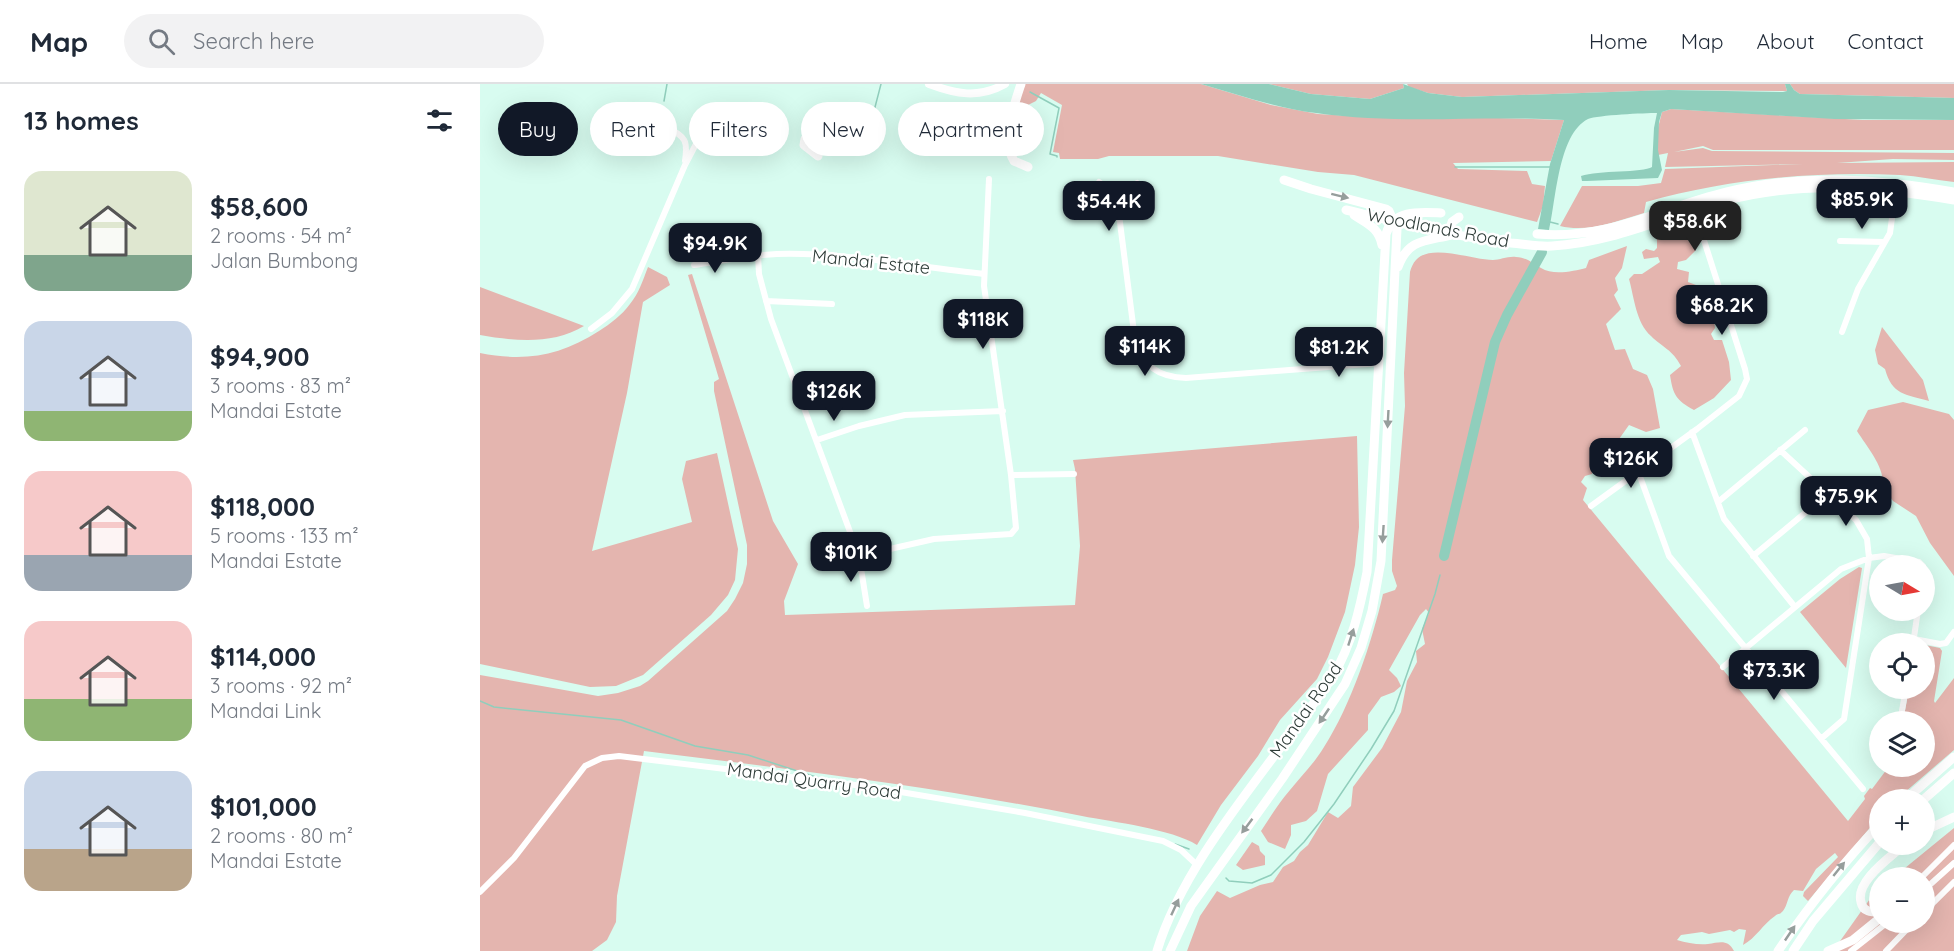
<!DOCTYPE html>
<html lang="en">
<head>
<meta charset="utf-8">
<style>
	body { margin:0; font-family:Quicksand,sans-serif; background:#f2f2f3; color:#1f2937; height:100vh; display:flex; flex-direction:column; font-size:22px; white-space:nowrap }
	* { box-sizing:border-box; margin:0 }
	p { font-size:20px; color:#747a83 }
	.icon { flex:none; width:33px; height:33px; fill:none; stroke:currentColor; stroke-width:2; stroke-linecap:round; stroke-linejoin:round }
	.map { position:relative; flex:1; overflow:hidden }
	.side { display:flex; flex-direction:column; background:#fff; width:480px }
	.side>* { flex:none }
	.hud { position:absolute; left:18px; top:18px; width:570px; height:54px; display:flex; gap:12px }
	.needle { width:39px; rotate:100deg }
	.fabs { position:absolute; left:1389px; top:471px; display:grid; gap:12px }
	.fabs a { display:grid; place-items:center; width:66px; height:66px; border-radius:50%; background:#fff; box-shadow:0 6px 24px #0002; font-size:30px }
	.price { position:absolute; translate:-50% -51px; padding:0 14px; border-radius:12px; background:#111827; color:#fff; font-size:20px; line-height:39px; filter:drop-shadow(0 2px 3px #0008) }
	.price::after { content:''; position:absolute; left:50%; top:36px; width:18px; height:14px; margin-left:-9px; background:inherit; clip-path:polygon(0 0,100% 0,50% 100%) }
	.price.selected { background:#222; color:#fff }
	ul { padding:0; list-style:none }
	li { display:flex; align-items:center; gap:18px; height:150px; padding:0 24px }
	li span { display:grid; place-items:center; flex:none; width:168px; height:120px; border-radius:18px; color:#555 }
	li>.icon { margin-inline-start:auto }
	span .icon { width:72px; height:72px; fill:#fffc; stroke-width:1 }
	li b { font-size:26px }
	h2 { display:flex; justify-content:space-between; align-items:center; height:72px; padding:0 24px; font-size:26px }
	.tag { padding:0 21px; border-radius:27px; background:#fff; box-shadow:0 6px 24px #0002; font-size:21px; line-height:54px }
	.tag.selected { background:#111827; color:#fff }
	header { display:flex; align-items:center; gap:36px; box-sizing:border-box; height:84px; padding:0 30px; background:#fff; border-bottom:2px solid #e0e1e3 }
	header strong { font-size:28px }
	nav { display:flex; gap:33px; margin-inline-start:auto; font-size:21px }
	.search { width:420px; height:54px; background:#f2f2f3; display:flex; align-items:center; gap:15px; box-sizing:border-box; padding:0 21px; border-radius:33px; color:#747a83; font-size:22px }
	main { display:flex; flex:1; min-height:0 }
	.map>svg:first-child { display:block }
</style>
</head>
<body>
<header>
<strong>Map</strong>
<div class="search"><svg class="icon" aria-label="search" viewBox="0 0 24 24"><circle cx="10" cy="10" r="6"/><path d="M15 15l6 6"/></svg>Search here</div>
<nav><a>Home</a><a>Map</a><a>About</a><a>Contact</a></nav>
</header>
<main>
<section class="side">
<h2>13 homes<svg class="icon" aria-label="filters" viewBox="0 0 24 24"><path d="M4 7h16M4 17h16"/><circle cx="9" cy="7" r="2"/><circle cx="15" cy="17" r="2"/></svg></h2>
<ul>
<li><span style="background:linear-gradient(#dfe7d0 70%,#7fa58c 0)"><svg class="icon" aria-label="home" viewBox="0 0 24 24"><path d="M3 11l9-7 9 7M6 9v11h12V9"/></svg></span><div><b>$58,600</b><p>2 rooms · 54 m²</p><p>Jalan Bumbong</p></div></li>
<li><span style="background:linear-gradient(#c9d6e8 75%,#8fb573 0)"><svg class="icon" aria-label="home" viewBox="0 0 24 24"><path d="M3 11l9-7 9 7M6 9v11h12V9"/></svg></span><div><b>$94,900</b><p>3 rooms · 83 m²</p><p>Mandai Estate</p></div></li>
<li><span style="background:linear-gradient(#f6c9c9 70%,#9aa5b1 0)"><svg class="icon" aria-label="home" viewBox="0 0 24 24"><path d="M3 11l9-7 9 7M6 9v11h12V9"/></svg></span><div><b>$118,000</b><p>5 rooms · 133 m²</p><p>Mandai Estate</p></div></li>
<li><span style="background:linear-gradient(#f6c9c9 65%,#8fb573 0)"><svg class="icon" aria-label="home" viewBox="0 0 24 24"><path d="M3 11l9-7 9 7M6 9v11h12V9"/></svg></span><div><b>$114,000</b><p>3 rooms · 92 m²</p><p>Mandai Link</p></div></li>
<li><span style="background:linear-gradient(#c9d6e8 65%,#b9a48a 0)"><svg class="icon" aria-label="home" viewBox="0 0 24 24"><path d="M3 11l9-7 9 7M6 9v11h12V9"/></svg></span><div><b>$101,000</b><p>2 rooms · 80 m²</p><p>Mandai Estate</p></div></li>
</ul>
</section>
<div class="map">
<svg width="1474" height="867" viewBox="0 0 1474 867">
	<rect width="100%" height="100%" fill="#d8fcf0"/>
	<!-- green -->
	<path fill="#e4b5af" d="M 544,0 L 721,0 L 791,21 L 838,30 L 904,34 L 1018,34 L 1084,36 L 1071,77 L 973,79 L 978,85 L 1047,87 L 1052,100 L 1065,102 L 1063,122 L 1057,138 L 874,91 L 838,88 L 738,72 L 629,72 L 618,75 L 580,75 L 579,69 L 573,68 L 582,21 L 561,9 L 556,17 L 546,22 L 544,36 L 535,44 L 533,42 Z
		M 789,0 L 923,0 L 924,4 L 890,15 L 831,10 Z
		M 927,0 L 1305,0 L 1307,7 L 1189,6 L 982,13 L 948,9 L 929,3 Z
		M 1310,0 L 1474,0 L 1474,14 L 1320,10 L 1314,6 Z
		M 1191,25 L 1383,36 L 1474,36 L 1474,66 L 1233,66 L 1223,62 L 1194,68 L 1223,64 L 1232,67 L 1474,69 L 1474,76 L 1413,75 L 1357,79 L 1474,78 L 1474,98 C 1456,96 1438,92 1420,91 C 1334,87 1248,95 1166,118 L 1164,129 C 1137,137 1108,149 1080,142 L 1102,102 L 1158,102 L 1181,99 L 1185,85 L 1324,80 L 1185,83 L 1188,69 L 1178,71 L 1178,44 L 1182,28 Z
		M 1182,153 L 1208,156 L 1216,166 L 1206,176 L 1198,178 L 1197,185 L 1209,188 L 1208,198 L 1216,201 L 1213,217 L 1234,237 L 1235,244 L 1231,250 L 1234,256 L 1242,256 L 1249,278 L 1251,296 L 1234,314 L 1214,326 C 1196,316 1193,311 1190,291 L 1201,282 C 1192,265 1183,264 1171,252 C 1156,239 1154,213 1149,195 L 1154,190 L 1162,190 L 1180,178 L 1178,173 L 1164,175 L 1162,168 L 1166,165 L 1174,167 L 1177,164 L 1177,154 Z
		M 1147,162 L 1142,184 L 1135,194 L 1138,206 L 1134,211 L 1141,225 L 1126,240 L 1135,266 L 1145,265 L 1153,285 L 1167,291 L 1173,305 L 1180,344 L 1166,348 L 1149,341 L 1127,372 L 1116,366 L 1112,390 L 1105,392 L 1101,398 L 1107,404 L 1103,416 L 1368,737 L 1385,715 L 1384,712 L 1390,704 L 1392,705 L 1407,685 L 1405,683 L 1444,682 L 1444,638 L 1423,637 L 1429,605 L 1444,604 L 1445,561 L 1460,564 L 1462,567 L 1454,617 L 1455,619 L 1474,594 L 1474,666 L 1417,715 L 1400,716 L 1399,733 L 1328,817 L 1323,812 L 1324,808 L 1358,773 L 1355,769 L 1336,785 L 1323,807 L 1314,806 C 1307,812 1308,821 1303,827 C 1298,832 1300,828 1295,832 C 1283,840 1276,854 1263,861 L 1266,846 L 1259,845 L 1254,848 L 1250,846 L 1229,850 L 1222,848 L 1201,851 L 1197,856 C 1207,859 1218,861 1228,860 C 1240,858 1248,855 1254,867 L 707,867 L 720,832 L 737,807 L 750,814 L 780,801 L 793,798 L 803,783 L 814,777 L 820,768 L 828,761 L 848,728 L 858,734 L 871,722 L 873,703 L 902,664 L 921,628 L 927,597 L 937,578 L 936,567 L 945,560 L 942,545 L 949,529 L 946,525 L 940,531 L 909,586 L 917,594 L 921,602 L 914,608 L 901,613 L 888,631 L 888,646 L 848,690 L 837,727 L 826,737 L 811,741 L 811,751 L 805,765 L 788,758 L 781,747 C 790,733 799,719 810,706 C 822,691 833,681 844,663 C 871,621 892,558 903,510 L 915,506 L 917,502 L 912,487 L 912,476 L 925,322 L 924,289 L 930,188 C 931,184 933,179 936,176 C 951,159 992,176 1013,176 C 1020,176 1028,172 1036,173 C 1048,174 1052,179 1061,184 C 1073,192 1094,187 1106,184 L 1109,176 Z
		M 168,183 L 187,193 L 190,201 L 163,218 L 147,309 L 112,467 L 212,438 L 202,395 L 206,377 L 237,369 L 258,465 L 255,496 L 248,511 L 231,531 L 163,591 L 136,602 L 110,603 L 0,580 L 0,269 C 45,278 80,272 119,247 C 130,240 142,231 150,220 C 159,209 163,196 168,183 Z
		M 212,190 L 293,437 L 318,480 L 304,517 L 305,531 L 595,521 L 600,462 L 595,385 L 593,376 L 877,352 L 879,443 L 875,481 L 865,528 L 848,573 L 837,595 L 800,636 L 778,672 L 741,721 L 717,761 C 692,745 633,738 602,732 C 457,703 311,685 164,667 L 137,812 L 136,838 L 127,856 L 112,867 L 0,867 L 0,591 L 118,612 L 138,609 L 160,602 L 168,597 L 247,527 L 255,515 L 263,499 L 267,480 L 267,461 L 234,307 L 234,298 L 239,295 L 208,191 Z
		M 0,203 L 104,242 C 73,261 34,257 0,251 Z
		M 1402,243 L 1443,296 L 1449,317 C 1425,310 1412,311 1405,285 L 1398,280 L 1395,266 Z
		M 1423,318 L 1469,330 L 1474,336 L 1474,492 L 1450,459 L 1436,432 L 1413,417 L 1403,403 C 1405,383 1387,363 1377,347 L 1388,326 Z
		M 1379,483 L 1382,484 L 1366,584 L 1320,528 L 1360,495 Z
		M 1474,744 L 1474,867 L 1353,867 L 1392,812 L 1399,806 L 1400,838 L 1444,838 L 1444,794 L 1414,793 Z
		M 772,758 L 779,762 L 780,767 L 785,772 L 785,781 L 763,786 L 756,781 Z"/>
	<!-- water -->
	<path fill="#90cebc" d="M 721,0 L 789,0 L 831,10 L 890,15 L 924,4 L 923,0 L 948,9 L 982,13 L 1189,6 L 1303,8 L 1307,7 L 1305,0 L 1310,0 L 1314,6 L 1320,10 L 1474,14 L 1474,36 L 1354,35 L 1191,25 L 1182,28 L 1179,38 L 1178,66 L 1182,86 L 1178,94 L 1107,97 L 1102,97 L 1101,92 C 1118,86 1163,89 1172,83 L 1174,44 L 1177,29 C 1165,29 1118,31 1108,35 C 1078,50 1076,117 1069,146 L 1058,145 L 1070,80 L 1084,36 C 1002,31 918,41 836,29 C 797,24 759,11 721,0 Z"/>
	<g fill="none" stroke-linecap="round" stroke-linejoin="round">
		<!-- stream -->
		<path stroke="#90cebc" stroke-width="1.5" d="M 550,8 L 579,24 L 570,70 L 577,72 L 577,73
			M 184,17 L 187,0
			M 388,50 L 401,0
			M 975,83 L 1071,83
			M 1070,138 L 1078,140
			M 0,617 L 14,623 L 141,636 L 215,662 L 268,671 L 339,694
			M 695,760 L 709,765
			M 746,794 L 749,797 L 772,799 L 791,791 L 824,758 L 854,720 L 891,665 L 914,627 L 955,510 L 960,491"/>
		<!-- river -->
		<path stroke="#90cebc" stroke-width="10" d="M 964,472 L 1015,258 L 1027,231 L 1062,168"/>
		<!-- street -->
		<path stroke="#fff" stroke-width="6" d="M 187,43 C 206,54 208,56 205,77
			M 619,98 L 631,107 L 638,123 L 655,256 C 664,282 677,293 706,294 L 900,279
			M 638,122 L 643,107 L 657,99
			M 1360,157 L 1404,158
			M 278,171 L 279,190 L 291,235 L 379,472 L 387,522
			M 214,181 C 241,177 269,171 297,170 C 366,168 436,183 504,190
			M 286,217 L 352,220
			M 111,245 L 132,229 L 152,205 L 205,81 L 216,60 L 225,55 L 241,54
			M 1362,248 L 1378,205 L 1410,149 L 1414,119
			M 1212,348 L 1244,435 L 1315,523
			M 337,356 L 379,342 L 425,331 L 523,327
			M 1300,366 L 1376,436 L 1387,455 L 1389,474 L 1364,635 L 1342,654
			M 1158,387 L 1189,472 L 1383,705
			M 531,391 L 594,390
			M 1238,418 L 1325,346
			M 1111,422 L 1217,345 L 1259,312 L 1267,295 L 1265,285 L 1214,125
			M 379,472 L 454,455 L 531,450 L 536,444 L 531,391 L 504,202 L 509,95
			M 1273,472 L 1349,409
			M 1434,555 L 1460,560 L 1466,559 L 1474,548
			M 1433,560 L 1438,526
			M 1243,583 L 1361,485 L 1389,474 L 1404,472 L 1439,478 L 1443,482
			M 1420,638 L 1426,604
			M 1441,794 L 1474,761
			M 1444,806 L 1474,779
			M 0,808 L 34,774 L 105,682 L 122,674 L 139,672 L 391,703 L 545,729 L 683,757 L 701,766 L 717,781
			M 1444,828 L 1474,798
			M 1371,867 L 1408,838
			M 1406,867 L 1434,838"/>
		<!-- secondary -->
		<path stroke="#fff" stroke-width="8" d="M 449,0 C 476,10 498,15 525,0"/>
		<!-- primary -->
		<path stroke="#fff" stroke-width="9" d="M 541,0 C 534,21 521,57 534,77 L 548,83
			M 285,44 C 291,48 298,52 294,60 L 288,63
			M 331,52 L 325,55 L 324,61 L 338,72
			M 866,126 C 921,139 976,153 1031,159 C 1045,160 1059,163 1072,162 C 1133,159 1186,132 1244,117 C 1321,96 1397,103 1474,116
			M 874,131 C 888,140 899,144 902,161
			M 1057,150 C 1130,156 1180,124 1247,108 C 1323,89 1398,95 1474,108
			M 977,151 L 970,145 L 972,138 L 979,133
			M 918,183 C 928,155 946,157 971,151
			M 1425,716 L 1474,673
			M 1443,716 L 1474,689
			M 1444,747 L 1474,733
			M 1400,828 C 1391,828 1383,828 1381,818 C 1375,797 1411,773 1425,760
			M 677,867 C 701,787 769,707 818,640 C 830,624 843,608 853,592 C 872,560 880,524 887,488 L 906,150 C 913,125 941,128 961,129
			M 690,867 L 711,822 L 802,695 L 865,600 L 881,564 L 892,527 L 901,477 L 917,145 L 909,127 L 906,125 L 831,105 L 804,96
			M 1298,867 C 1329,822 1362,780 1400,740
			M 1313,867 L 1333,837 L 1400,758
			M 1348,867 L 1373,856 L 1400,834"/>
	</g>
	<!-- one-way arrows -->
	<defs><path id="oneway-solid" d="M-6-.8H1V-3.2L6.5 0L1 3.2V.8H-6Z" transform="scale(1.5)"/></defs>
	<g fill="#969e9c">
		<use href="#oneway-solid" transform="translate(860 112) rotate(14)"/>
		<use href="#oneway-solid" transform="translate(908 335) rotate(93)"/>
		<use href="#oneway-solid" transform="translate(903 450) rotate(94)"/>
		<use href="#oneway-solid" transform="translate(871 553) rotate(-72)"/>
		<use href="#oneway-solid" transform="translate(844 632) rotate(124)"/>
		<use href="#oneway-solid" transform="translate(767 742) rotate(127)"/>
		<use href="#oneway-solid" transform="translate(1359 785) rotate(-51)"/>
		<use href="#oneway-solid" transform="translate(695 823) rotate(-65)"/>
		<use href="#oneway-solid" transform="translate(1310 849) rotate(-56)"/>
	</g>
	<g text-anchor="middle" stroke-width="5" stroke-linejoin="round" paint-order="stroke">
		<!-- street labels -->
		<g font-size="18" fill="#2e3c38" stroke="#fff">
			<text transform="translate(958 144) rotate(11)" y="6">Woodlands Road</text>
			<text transform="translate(391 178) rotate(6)" y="6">Mandai Estate</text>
			<text transform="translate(826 626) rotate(-55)" y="6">Mandai Road</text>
			<text transform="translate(334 697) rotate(8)" y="6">Mandai Quarry Road</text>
		</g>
	</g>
</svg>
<div class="fabs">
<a><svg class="needle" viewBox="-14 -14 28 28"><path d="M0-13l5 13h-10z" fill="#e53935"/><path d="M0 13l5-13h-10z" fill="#747a83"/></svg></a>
<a><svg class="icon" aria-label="locate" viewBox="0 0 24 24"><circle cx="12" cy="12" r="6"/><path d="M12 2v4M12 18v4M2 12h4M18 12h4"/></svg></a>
<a><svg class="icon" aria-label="layers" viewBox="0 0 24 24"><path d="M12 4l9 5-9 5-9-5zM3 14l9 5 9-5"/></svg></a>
<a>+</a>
<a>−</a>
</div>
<b class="price" style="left:1382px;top:146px">$85.9K</b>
<b class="price" style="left:629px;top:148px">$54.4K</b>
<b class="price selected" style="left:1215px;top:168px">$58.6K</b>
<b class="price" style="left:235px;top:190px">$94.9K</b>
<b class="price" style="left:1242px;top:252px">$68.2K</b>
<b class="price" style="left:503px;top:266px">$118K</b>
<b class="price" style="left:665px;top:293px">$114K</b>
<b class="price" style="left:859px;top:294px">$81.2K</b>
<b class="price" style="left:354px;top:338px">$126K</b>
<b class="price" style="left:1151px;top:405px">$126K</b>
<b class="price" style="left:1366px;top:443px">$75.9K</b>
<b class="price" style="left:371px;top:499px">$101K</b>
<b class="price" style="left:1294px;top:617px">$73.3K</b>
<div class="hud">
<a class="tag selected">Buy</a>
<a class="tag">Rent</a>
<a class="tag">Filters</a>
<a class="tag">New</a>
<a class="tag">Apartment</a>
</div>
</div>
</main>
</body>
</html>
